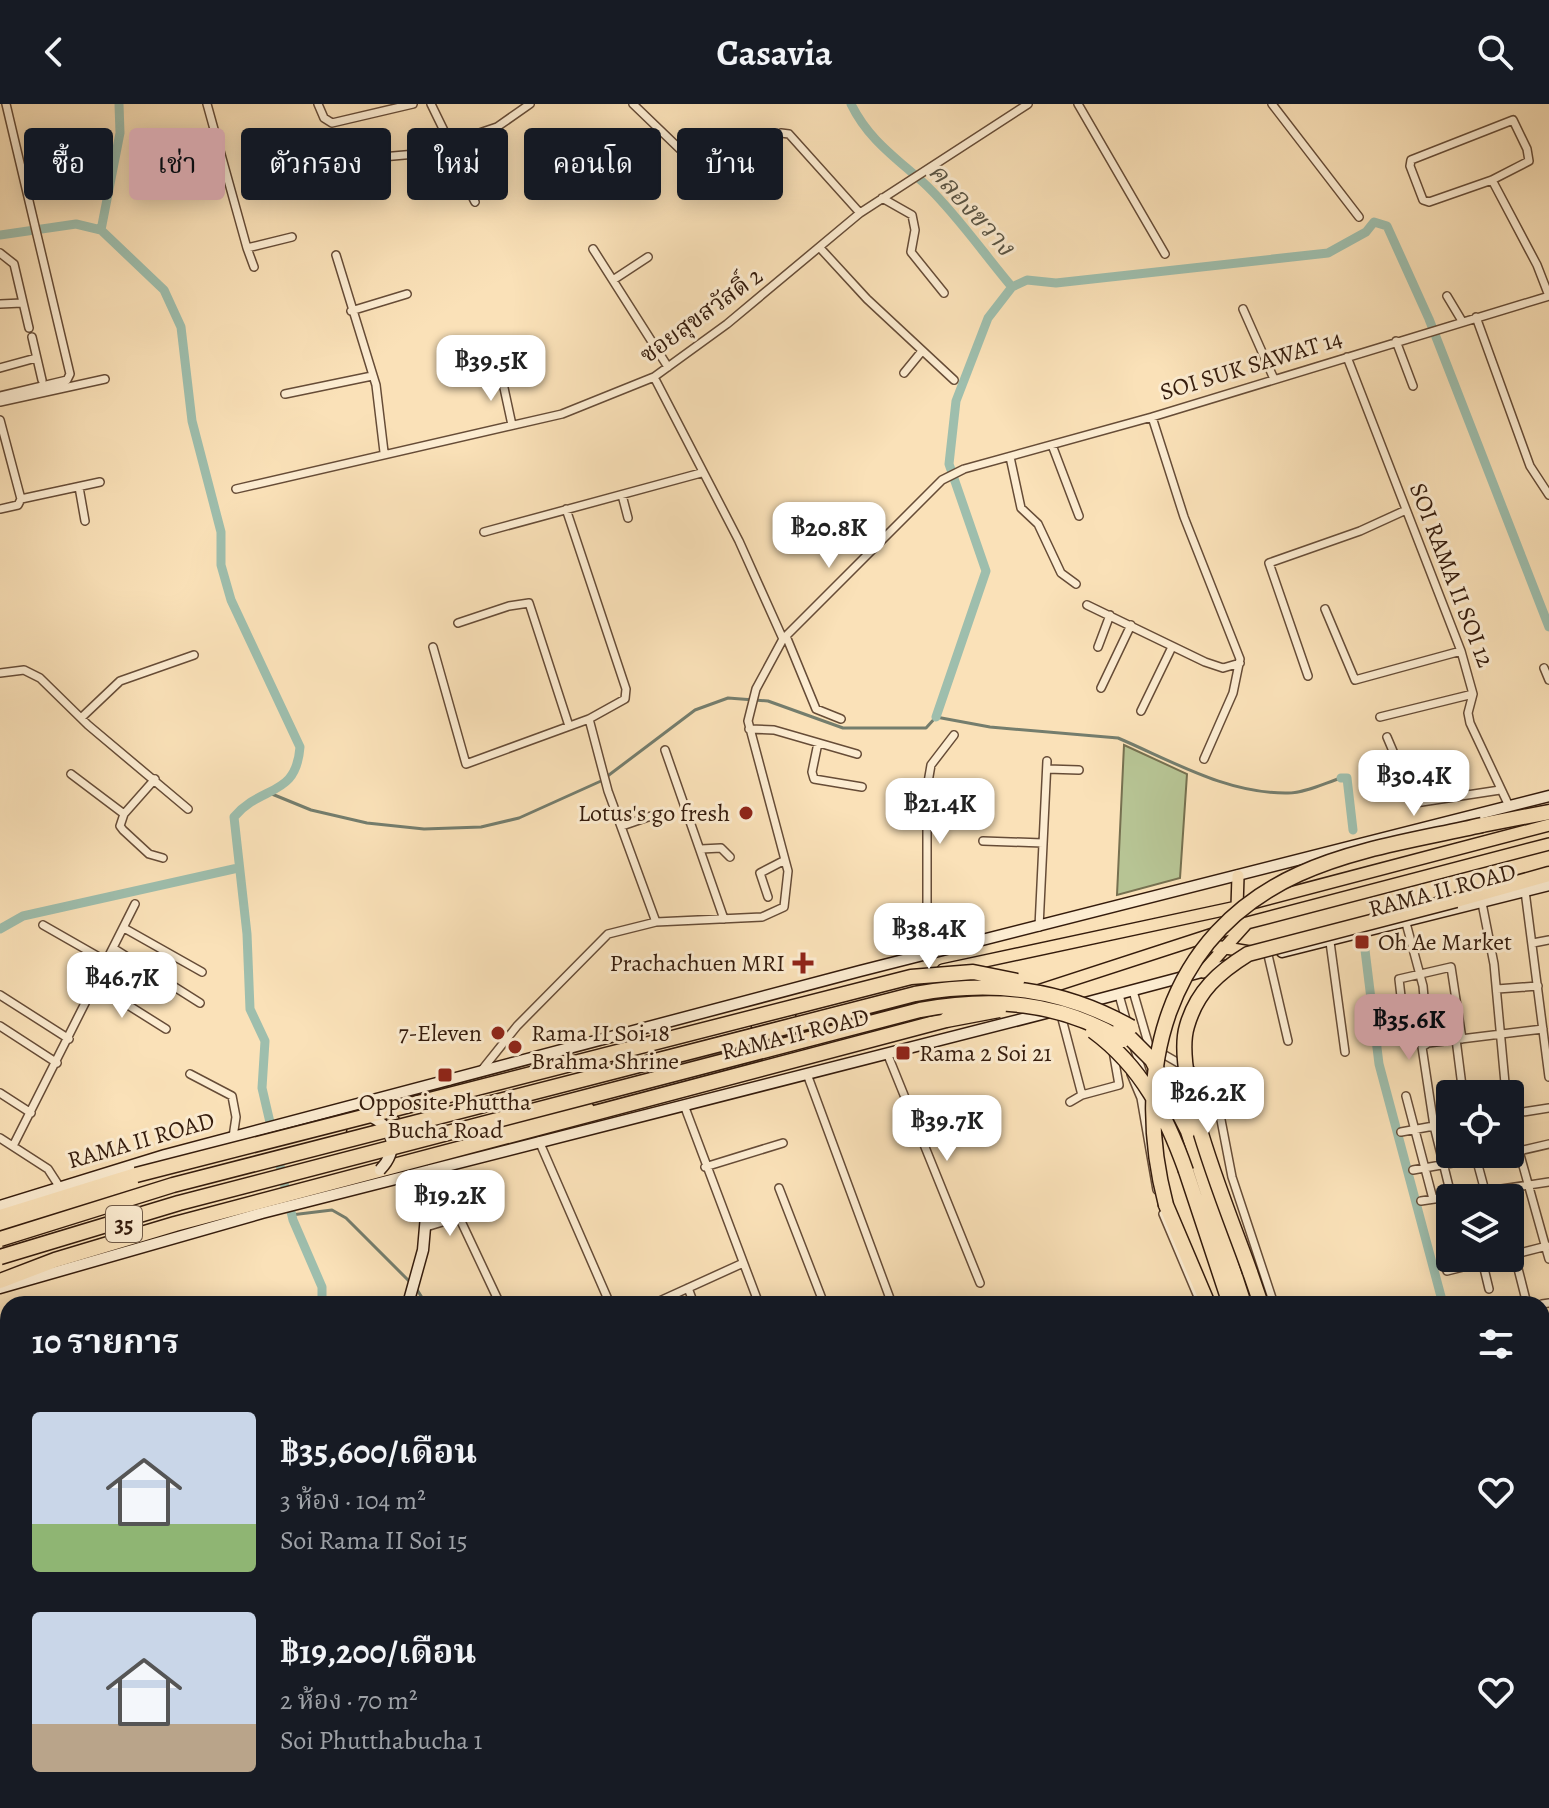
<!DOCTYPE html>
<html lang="th">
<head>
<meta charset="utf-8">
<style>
	body { margin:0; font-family:Alegreya,"Noto Serif Thai",serif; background:#242831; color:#f1f3f6; height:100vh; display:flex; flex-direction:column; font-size:30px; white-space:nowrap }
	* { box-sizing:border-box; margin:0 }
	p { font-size:26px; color:#9ea1a6 }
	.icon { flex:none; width:44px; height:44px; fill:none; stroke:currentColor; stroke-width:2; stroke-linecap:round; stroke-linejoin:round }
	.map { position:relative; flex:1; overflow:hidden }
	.panel { position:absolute; left:0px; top:1192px; width:1550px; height:512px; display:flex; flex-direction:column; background:#171b24; border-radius:24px 24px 0 0; box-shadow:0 4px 20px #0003 }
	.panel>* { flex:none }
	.banner { position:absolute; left:24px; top:24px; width:800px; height:72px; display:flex; gap:16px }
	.fabs { position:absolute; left:1436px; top:976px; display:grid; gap:16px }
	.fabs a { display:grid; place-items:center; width:88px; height:88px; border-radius:8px; background:#171b24; box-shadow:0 4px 20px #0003; font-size:40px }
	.price { position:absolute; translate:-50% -68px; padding:0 18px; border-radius:16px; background:#fff; color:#222; font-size:26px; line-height:52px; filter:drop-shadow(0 2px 4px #0008) }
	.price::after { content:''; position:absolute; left:50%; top:48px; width:24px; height:18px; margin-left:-12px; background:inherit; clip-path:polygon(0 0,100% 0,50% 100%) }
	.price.on { background:#c59692; color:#111 }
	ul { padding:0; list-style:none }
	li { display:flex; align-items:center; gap:24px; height:200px; padding:0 32px }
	li span { display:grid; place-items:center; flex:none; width:224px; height:160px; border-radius:8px; color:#555 }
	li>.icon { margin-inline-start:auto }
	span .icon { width:96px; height:96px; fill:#fffc; stroke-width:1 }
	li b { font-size:34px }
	h2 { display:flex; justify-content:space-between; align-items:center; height:96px; padding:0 32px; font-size:34px }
	.chip { padding:0 28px; border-radius:8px; background:#171b24; box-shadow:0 4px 20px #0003; font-size:28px; line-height:72px }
	.chip.on { background:#c59692; color:#111 }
	header { display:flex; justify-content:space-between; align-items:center; height:104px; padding:0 32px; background:#171b24; font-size:36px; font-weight:700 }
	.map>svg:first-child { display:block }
</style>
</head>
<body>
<header><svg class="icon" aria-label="back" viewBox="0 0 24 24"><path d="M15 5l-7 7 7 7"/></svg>Casavia<svg class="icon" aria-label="search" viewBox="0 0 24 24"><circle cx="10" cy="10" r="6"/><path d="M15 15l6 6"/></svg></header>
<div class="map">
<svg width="1549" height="1704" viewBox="0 0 1549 1704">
	<rect width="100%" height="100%" fill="#fae1b8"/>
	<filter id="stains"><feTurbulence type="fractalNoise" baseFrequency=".0025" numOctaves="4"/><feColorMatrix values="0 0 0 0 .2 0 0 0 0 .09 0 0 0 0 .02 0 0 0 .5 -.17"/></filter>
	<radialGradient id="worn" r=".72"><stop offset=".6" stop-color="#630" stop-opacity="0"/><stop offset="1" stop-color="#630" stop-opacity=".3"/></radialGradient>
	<!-- green -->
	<path fill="#b7c494" stroke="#767050" stroke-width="2" d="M 1124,641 L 1187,670 L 1180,774 L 1117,791 Z"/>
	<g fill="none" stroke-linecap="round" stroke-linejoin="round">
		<!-- stream -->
		<path stroke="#747d6d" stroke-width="3" d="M 267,688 L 311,706 L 367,719 L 424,725 L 481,723 L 519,714 L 601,677 L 695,606 L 728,594 L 768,597 L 843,624 L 926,624 L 936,613 L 990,623 L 1118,634 C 1172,657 1227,690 1288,689 C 1305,689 1325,679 1341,674
			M 291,1111 L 332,1106 L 346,1114 L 410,1178
			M 416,1184 L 426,1200
			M 653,1696 L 656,1704
			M 916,1696 L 919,1704
			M 1071,1696 L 1075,1704
			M 1300,1696 L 1301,1704"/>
		<!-- canal -->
		<path stroke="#9ebead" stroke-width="9" d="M 851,0 C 869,37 898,55 927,82 C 958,112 984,150 1012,183 L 988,214 L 956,297 L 949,360 L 986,467 L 936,613
			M 101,126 L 120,29 L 119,0
			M 0,131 L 76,120 L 101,126 L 164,186 L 181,223 L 192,317 L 221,428 L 221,461 L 231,496 L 300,643 C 296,694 262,680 234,713 L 247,830 L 250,905 L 265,937 L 262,984 L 272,1027
			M 1012,183 L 1027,176 L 1056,179 L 1328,149 L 1366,128 L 1374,118 L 1387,122 L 1429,215 L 1549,523
			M 1341,674 L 1347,674 L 1353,726
			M 0,825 L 23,812 L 238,764
			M 1365,846 L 1379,960 L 1443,1200
			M 277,1049 L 293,1116 L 322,1183 L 322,1195 L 318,1200
			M 0,1299 L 8,1294
			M 1542,1501 L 1549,1524
			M 237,1696 L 240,1704"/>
		<defs>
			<path id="street" d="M 207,0 L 247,144 L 292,133
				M 318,0 L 324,14 L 332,19 L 413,0
				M 431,0 L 450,39 L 497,23 L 530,0
				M 633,0 L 713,77 L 725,75 L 781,29 L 789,30 L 860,109
				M 1078,0 L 1165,150
				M 1272,0 L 1359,113
				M 1513,16 L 1527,45 L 1529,57 L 1492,76 L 1429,98 L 1423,96 L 1410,62 L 1411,56 Z
				M 447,42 L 475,98
				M 382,53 L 438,48 L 450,39
				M 882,94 L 912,111 L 915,126 L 911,148 L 944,189
				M 247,144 L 254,163
				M 593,145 L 668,263
				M 821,145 L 867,195 L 954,276
				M 0,149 L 14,160 L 29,224
				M 336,151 L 376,281 L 384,348
				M 613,176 L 648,153
				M 1447,192 L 1462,217
				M 0,200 L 22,199
				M 1243,205 L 1274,275
				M 351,207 L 407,190
				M 1476,213 L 1530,362 L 1549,391
				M 32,233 L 42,276
				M 1396,237 L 1413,282
				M 1347,253 L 1461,547 L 1473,590 L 1468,609 L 1470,619 L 1509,702
				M 0,264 L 36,254
				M 904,269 L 922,247
				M 501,270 L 512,321
				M 654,273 L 739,437 L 783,535
				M 285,290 L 372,272
				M 0,292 L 67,276 L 70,270 L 6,0
				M 0,298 L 105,275
				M 1152,313 L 1184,413 L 1240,555 L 1233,589 L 1204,655
				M 0,316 L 21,395 L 18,401 L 0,405
				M 1052,341 L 1079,412
				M 1010,353 L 1021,404 L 1038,420 L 1061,469 L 1076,480
				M 79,383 L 85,417
				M 236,385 L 562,310 L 654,273 L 727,220 L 860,109 L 1028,0
				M 622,391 L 628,414
				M 21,395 L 100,378
				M 484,428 L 701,369
				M 1087,501 L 1205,558 L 1223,564 L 1240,559
				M 1325,505 L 1355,576 L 1461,547
				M 458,519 L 509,502 L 529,499 L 569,622
				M 786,532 L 816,605 L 841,615
				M 433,543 L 466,660 L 589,615 L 625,595 L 626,585 L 566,405
				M 1098,543 L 1110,511
				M 1544,564 L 1549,576
				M 0,569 L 24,566 L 40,574 L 88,621 L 188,705
				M 1308,572 L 1269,459 L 1360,427 L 1406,406
				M 1101,584 L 1131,521
				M 1141,607 L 1172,543
				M 1380,613 L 1473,590
				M 81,614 L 120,577 L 194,551
				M 589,615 L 608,687 L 656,818
				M 749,625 L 774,626 L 857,650
				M 1387,633 L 1415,699 L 1500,686
				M 818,639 L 812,668 L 814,675 L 862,683
				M 665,646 L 724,815
				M 1047,665 L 1079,666
				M 71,670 L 124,710 L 155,675
				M 124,710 L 120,722 L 123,726 L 149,750 L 163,754
				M 622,722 L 651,712
				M 983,737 L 1043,739
				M 701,745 L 721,744 L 730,753
				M 1525,787 L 1549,973
				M 768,793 L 760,769 L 785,756
				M 1482,799 L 1494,860 L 1506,990
				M 1406,819 L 1423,882 L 1428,939 L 1422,943 L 1434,1022 L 1451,1091
				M 43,821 L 106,857
				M 1039,823 L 1047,657
				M 124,824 L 202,868
				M 1330,838 L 1345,948
				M 1533,839 L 1549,836
				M 113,844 L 200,899
				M 927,850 L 927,684 L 931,661 L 954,631
				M 1268,851 L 1288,937
				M 96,881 L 166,925
				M 1497,885 L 1538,882
				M 1133,887 L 1149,942 L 1210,977 L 1216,990 L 1232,1073 L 1274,1200
				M 0,891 L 69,935
				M 1119,891 L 1127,919
				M 1061,911 L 1082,991 L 1119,981 L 1113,947
				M 0,922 L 57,959
				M 1405,927 L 1399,875 L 1451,863 L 1462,935
				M 1456,935 L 1463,990
				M 1428,939 L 1543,925
				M 1134,943 L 1144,973
				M 887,949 L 980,1179
				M 481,967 L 517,922 L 608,830 L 656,818 L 762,813 L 784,803 L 788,767 L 748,617 L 756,585 L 783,535 L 942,376 L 964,365 L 1152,313 L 1549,192 L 1537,161 L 1492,76
				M 190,970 L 232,992 L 236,1013 L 233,1033
				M 807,970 L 892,1200
				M 1131,970 L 1141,994 L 1157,1086
				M 0,989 L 31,1009
				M 1406,992 L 1433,1095
				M 1070,998 L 1082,991
				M 684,1001 L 759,1200
				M 1510,1010 L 1549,1004
				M 1510,1015 L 1549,1155
				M 1401,1028 L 1450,1019
				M 0,1034 L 48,1065 L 59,1082
				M 539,1037 L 610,1200
				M 13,1042 L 135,800
				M 1510,1049 L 1549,1040
				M 1475,1050 L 1485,1087
				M 444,1062 L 459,1113 L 500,1200
				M 705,1063 L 783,1039
				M 1413,1066 L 1503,1050
				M 779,1084 L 824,1200
				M 1421,1097 L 1549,1078
				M 1163,1110 L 1201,1200
				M 426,1123 L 459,1113
				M 1510,1133 L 1527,1200
				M 1512,1151 L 1547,1142
				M 1482,1156 L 1489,1185
				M 1447,1167 L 1499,1154
				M 688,1184 L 694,1200
				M 653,1200 L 741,1160
				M 1542,1200 L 1549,1199
				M 0,1241 L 8,1245
				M 1542,1267 L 1545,1280
				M 0,1332 L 8,1326
				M 1542,1342 L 1549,1341
				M 0,1365 L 8,1385
				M 1542,1395 L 1549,1394
				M 0,1419 L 8,1416
				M 1542,1449 L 1549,1448
				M 0,1472 L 7,1491
				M 1542,1560 L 1549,1563
				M 1542,1618 L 1549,1622
				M 1542,1678 L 1549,1680
				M 146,1696 L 149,1704
				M 424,1696 L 428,1704
				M 516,1696 L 520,1700 L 532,1696
				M 857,1696 L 860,1704
				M 962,1696 L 965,1704
				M 1138,1696 L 1141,1704
				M 1379,1696 L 1382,1704
				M 49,1704 L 67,1696
				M 262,1704 L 262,1700 L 270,1696
				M 498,1704 L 513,1696"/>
			<path id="secondary" d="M 1282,848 L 1549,781
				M 1081,900 L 1228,861
				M 0,1102 L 165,1051 L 860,867 L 1549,692
				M 0,1184 L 262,1109 L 1050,908
				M 408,1200 L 423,1146 L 430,1066
				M 376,1696 L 376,1704"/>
			<path id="primary" d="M 1237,803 L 1238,772
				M 1202,840 L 1256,849
				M 943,866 L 1237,803 L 1549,721
				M 1203,868 L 1246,820
				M 1004,898 L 1247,819 L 1549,740
				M 507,984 L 606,958
				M 472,1029 L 588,1004"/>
			<path id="highway" d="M 1482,721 L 1549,708
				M 1456,796 L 1549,770
				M 759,923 L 789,915
				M 405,1009 L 518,986
				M 1188,1027 L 1244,1200
				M 1186,1067 L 1230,1200
				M 1166,1101 L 1208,1200
				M 0,1113 L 136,1071
				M 0,1126 L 62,1104 L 339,1026
				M 1250,1168 L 1261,1200
				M 0,1177 L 55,1156 L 175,1120 L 946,916
				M 1542,1577 L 1549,1581
				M 1542,1605 L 1549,1609"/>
		</defs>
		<!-- street casing -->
		<use href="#street" stroke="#664c37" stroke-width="10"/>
		<!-- secondary casing -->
		<use href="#secondary" stroke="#341b0c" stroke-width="13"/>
		<!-- primary casing -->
		<use href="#primary" stroke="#341b0c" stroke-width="14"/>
		<!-- highway casing -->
		<use href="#highway" stroke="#341b0c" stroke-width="17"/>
		<!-- street -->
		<use href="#street" stroke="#fcecd1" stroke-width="7"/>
		<!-- secondary -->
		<use href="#secondary" stroke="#fcecd1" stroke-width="10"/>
		<!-- primary -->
		<use href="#primary" stroke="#fae1b8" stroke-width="11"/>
		<!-- highway -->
		<use href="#highway" stroke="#fae1b8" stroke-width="14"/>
		<defs>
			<path id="secondary-bridge" d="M 369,1012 C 395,1023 399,1046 380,1066"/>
			<path id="highway-bridge" d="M 946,916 L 999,906
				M 1120,924 L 1152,956 L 1188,1027
				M 1093,927 C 1142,963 1166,1011 1186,1067
				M 136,1071 L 911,873 L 973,868 L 1017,877
				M 1166,1101 C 1131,968 1165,831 1299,770 C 1356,744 1421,735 1482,721
				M 0,1135 L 173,1081 L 915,890 C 992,876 1062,884 1131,923
				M 0,1153 L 179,1099 L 920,906 C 992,893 1058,897 1123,936
				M 1250,1168 C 1231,1113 1171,974 1187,922 C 1197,887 1219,868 1248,850 L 1456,796"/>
		</defs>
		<!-- secondary-bridge casing -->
		<use href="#secondary-bridge" stroke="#341b0c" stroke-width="13" stroke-linecap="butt"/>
		<!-- highway-bridge casing -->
		<use href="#highway-bridge" stroke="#341b0c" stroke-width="17" stroke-linecap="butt"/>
		<!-- secondary-bridge -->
		<use href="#secondary-bridge" stroke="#fcecd1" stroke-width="10"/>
		<!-- highway-bridge -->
		<use href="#highway-bridge" stroke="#fae1b8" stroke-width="14"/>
	</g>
	<!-- markers -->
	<g fill="#8f2418" stroke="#fcecd1" stroke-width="3">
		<circle cx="746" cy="709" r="8"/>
		<rect x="1354" y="830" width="16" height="16" rx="4"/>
		<path d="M799 847h8v8h8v8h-8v8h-8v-8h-8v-8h8z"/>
		<circle cx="498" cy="929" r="8"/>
		<circle cx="515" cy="943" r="8"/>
		<rect x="895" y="941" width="16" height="16" rx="4"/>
		<rect x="437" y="963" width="16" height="16" rx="4"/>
	</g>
	<g text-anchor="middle" stroke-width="6" stroke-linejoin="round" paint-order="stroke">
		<!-- shield labels -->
		<rect fill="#fcecd1" stroke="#705a47" stroke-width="2" x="106" y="1102" width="36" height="36" rx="6"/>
		<g font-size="22" font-weight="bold" fill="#341b0c">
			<text x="124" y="1128">35</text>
		</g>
		<!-- street labels -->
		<g font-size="24" fill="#341b0c" stroke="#fcecd1">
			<text transform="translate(701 211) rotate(-36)" y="8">ซอยสุขสวัสดิ์ 2</text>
			<text transform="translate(1251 261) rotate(-17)" y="8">SOI SUK SAWAT 14</text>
			<text transform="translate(1452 471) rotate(69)" y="8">SOI RAMA II SOI 12</text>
			<text transform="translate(1442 786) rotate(-15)" y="8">RAMA II ROAD</text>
			<text transform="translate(795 930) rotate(-14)" y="8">RAMA II ROAD</text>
			<text transform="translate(141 1036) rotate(-16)" y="8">RAMA II ROAD</text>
		</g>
		<!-- poi labels -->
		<g font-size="24" fill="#341b0c" stroke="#fcecd1" text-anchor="end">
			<text x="730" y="717">Lotus's go fresh</text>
			<text x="1378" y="846" text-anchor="start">Oh Ae Market</text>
			<text x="785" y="867">Prachachuen MRI</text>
			<text x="482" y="937">7-Eleven</text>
			<text x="531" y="937" text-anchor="start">Rama II Soi 18<tspan x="531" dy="28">Brahma Shrine</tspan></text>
			<text x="919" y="957" text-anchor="start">Rama 2 Soi 21</text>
			<text x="445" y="1006" text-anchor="middle">Opposite Phuttha<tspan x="445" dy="28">Bucha Road</tspan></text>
		</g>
		<!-- water labels -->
		<g font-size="26" font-style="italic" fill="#595444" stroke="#fcecd1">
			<text transform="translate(972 105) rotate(48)" y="9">คลองขวาง</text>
		</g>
	</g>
	<rect width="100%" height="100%" filter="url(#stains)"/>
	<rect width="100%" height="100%" fill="url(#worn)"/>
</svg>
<div class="fabs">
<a><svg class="icon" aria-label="locate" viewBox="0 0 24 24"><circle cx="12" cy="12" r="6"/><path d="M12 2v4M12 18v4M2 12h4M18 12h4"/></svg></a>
<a><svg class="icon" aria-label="layers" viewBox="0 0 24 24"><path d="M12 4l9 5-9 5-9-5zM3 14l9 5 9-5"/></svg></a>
</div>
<b class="price" style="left:491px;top:299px">฿39.5K</b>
<b class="price" style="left:829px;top:466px">฿20.8K</b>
<b class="price" style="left:1414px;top:714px">฿30.4K</b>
<b class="price" style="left:940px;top:742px">฿21.4K</b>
<b class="price" style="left:929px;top:867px">฿38.4K</b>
<b class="price" style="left:122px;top:916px">฿46.7K</b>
<b class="price on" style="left:1409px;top:958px">฿35.6K</b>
<b class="price" style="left:1208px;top:1031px">฿26.2K</b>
<b class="price" style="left:947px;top:1059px">฿39.7K</b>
<b class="price" style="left:450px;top:1134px">฿19.2K</b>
<div class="banner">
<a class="chip">ซื้อ</a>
<a class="chip on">เช่า</a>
<a class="chip">ตัวกรอง</a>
<a class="chip">ใหม่</a>
<a class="chip">คอนโด</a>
<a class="chip">บ้าน</a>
</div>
<section class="panel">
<h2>10 รายการ<svg class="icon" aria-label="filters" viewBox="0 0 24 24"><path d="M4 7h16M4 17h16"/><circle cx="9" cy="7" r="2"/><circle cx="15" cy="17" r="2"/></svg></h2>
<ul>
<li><span style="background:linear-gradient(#c9d6e8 70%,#8fb573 0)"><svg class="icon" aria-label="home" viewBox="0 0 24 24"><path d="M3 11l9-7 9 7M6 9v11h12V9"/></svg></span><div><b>฿35,600/เดือน</b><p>3 ห้อง · 104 m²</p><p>Soi Rama II Soi 15</p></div><svg class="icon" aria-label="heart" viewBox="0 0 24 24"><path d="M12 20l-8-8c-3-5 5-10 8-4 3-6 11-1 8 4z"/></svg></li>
<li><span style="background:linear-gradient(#c9d6e8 70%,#b9a48a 0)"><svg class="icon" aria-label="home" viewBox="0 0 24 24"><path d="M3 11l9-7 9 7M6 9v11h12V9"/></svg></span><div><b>฿19,200/เดือน</b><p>2 ห้อง · 70 m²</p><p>Soi Phutthabucha 1</p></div><svg class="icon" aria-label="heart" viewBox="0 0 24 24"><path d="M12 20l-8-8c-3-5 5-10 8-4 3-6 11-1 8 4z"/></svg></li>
</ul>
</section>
</div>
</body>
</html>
